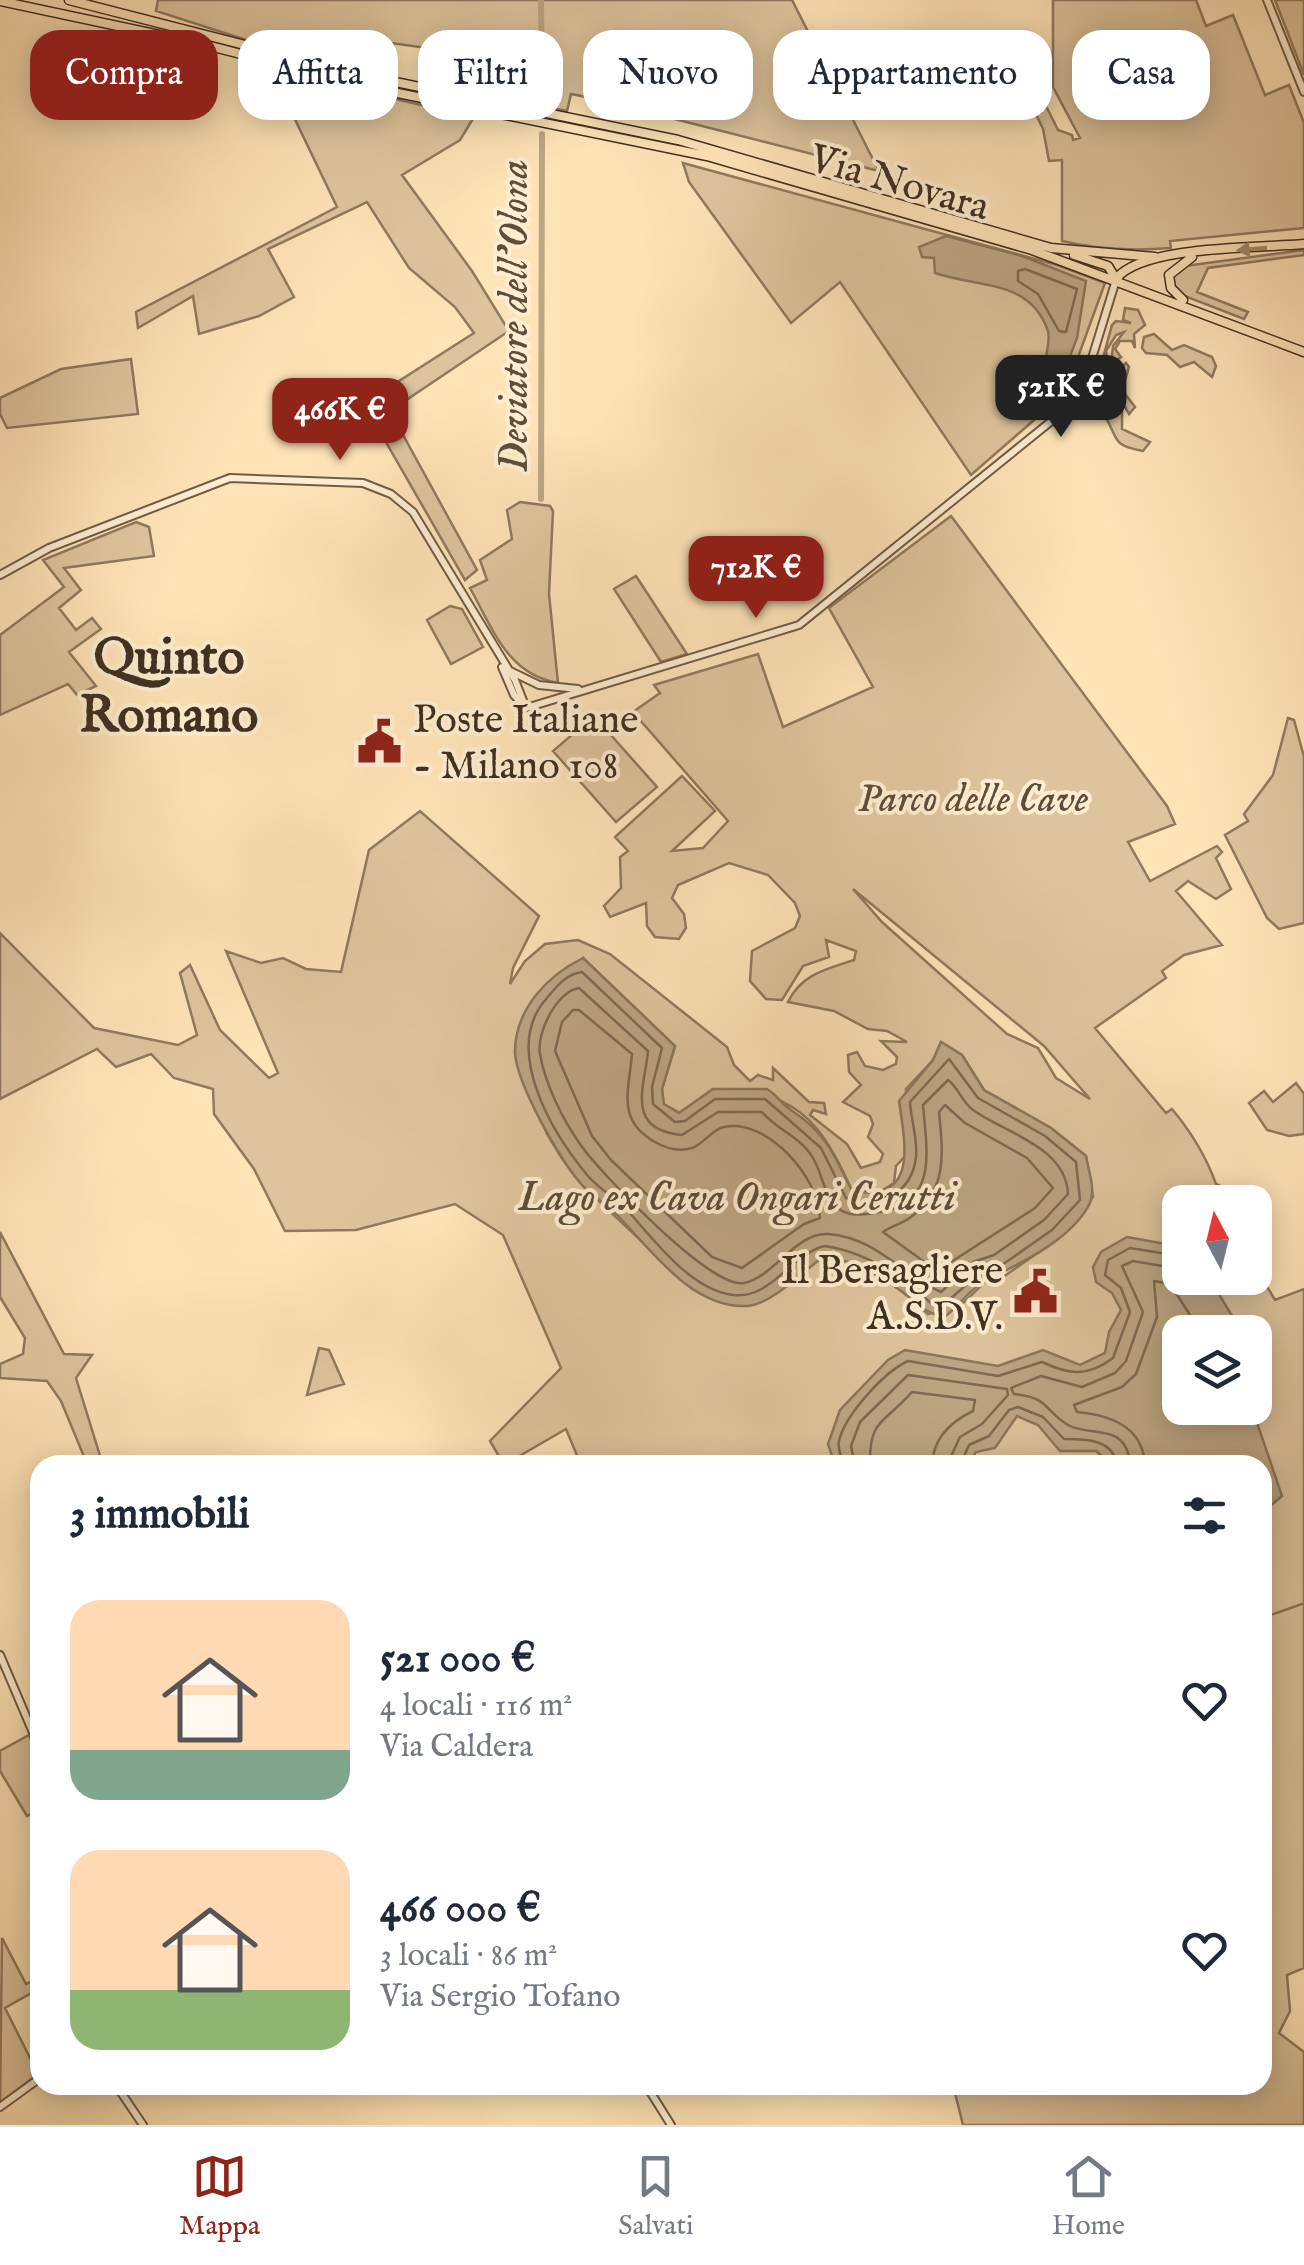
<!DOCTYPE html>
<html lang="it">
<head>
<meta charset="utf-8">
<style>
	body { margin:0; font-family:"IM FELL English",serif; background:#f6f6f7; color:#1f2937; height:100vh; display:flex; flex-direction:column; font-size:38px; white-space:nowrap }
	* { box-sizing:border-box; margin:0 }
	p { font-size:32px; color:#747a83 }
	.icon { flex:none; width:55px; height:55px; fill:none; stroke:currentColor; stroke-width:2; stroke-linecap:round; stroke-linejoin:round }
	.map { position:relative; flex:1; overflow:hidden }
	.drawer { position:absolute; left:30px; top:1455px; width:1242px; height:640px; display:flex; flex-direction:column; background:#fff; border-radius:30px; box-shadow:0 5px 25px #0003 }
	.drawer>* { flex:none }
	.banner { position:absolute; left:30px; top:30px; width:1245px; height:90px; display:flex; gap:20px }
	.needle { width:65px; rotate:353deg }
	.fabs { position:absolute; left:1162px; top:1185px; display:grid; gap:20px }
	.fabs a { display:grid; place-items:center; width:110px; height:110px; border-radius:20px; background:#fff; box-shadow:0 5px 25px #0003; font-size:50px }
	.price { position:absolute; translate:-50% -85px; padding:0 22px; border-radius:20px; background:#8f2418; color:#fff; font-size:32px; line-height:65px; filter:drop-shadow(0 2px 5px #0008) }
	.price::after { content:''; position:absolute; left:50%; top:60px; width:30px; height:22px; margin-left:-15px; background:inherit; clip-path:polygon(0 0,100% 0,50% 100%) }
	.price.on { background:#222; color:#fff }
	ul { padding:0; list-style:none }
	li { display:flex; align-items:center; gap:30px; height:250px; padding:0 40px }
	li span { display:grid; place-items:center; flex:none; width:280px; height:200px; border-radius:30px; color:#555 }
	li>.icon { margin-inline-start:auto }
	span .icon { width:120px; height:120px; fill:#fffc; stroke-width:1 }
	li b { font-size:42px }
	h2 { display:flex; justify-content:space-between; align-items:center; height:120px; padding:0 40px; font-size:42px }
	.tag { padding:0 35px; border-radius:30px; background:#fff; box-shadow:0 5px 25px #0003; font-size:35px; line-height:90px }
	.tag.on { background:#8f2418; color:#fff }
	.tabs { display:flex; justify-content:space-around; align-items:center; height:140px; border-top:2px solid #e0e1e3; background:#fff; font-size:28px; color:#747a83 }
	.tabs a { display:grid; justify-items:center; gap:5px }
	.tabs .on { color:#8f2418 }
	.map>svg:first-child { display:block }
</style>
</head>
<body>
<div class="map">
<svg width="1304" height="2125" viewBox="0 0 1304 2125">
	<rect width="100%" height="100%" fill="#fee3b7"/>
	<filter id="stains"><feTurbulence type="fractalNoise" baseFrequency=".002" numOctaves="4"/><feColorMatrix values="0 0 0 0 .2 0 0 0 0 .09 0 0 0 0 .02 0 0 0 .5 -.17"/></filter>
	<radialGradient id="worn" r=".72"><stop offset=".6" stop-color="#630" stop-opacity="0"/><stop offset="1" stop-color="#630" stop-opacity=".3"/></radialGradient>
	<!-- green -->
	<path fill="#dec49d" stroke="#8f7a5e" stroke-width="2.5" fill-rule="evenodd" d="M 158,0 L 792,0 L 879,171 L 596,99 L 571,94 L 567,111 L 521,102 L 521,71 L 457,47 L 441,50 L 377,41 L 394,73 L 271,48 L 156,11 Z
		M 1053,0 L 1196,0 L 1206,26 L 1233,15 L 1265,95 L 1289,85 L 1304,123 L 1304,228 L 1170,241 L 1171,248 C 1133,251 1099,250 1062,241 L 1062,160 L 1049,161 L 1043,129 L 1031,104 L 1043,100 L 1058,130 L 1072,135 L 1073,140 L 1080,138 L 1053,87 Z
		M 1275,0 L 1304,0 L 1304,75 L 1301,67 Z
		M 299,77 L 474,117 L 460,140 L 402,175 L 472,271 L 509,331 L 390,411 L 477,570 L 465,580 L 371,416 L 385,390 L 474,333 L 455,307 L 409,268 L 367,202 L 268,249 L 294,297 L 259,316 L 199,334 L 193,296 L 138,328 L 136,312 L 337,207 L 292,113 Z
		M 683,163 L 1057,265 L 1105,283 L 1065,393 L 971,475 L 840,282 L 791,323 L 689,182 Z
		M 1304,250 L 1304,255 L 1208,268 L 1197,292 L 1248,312 L 1244,319 L 1182,295 L 1173,285 L 1173,275 L 1185,266 Z
		M 1125,308 L 1138,310 L 1145,325 L 1134,334 L 1135,348 L 1132,341 L 1120,341 L 1115,349 L 1121,357 L 1111,365 L 1113,346 L 1124,332 L 1116,335 L 1106,351 L 1108,367 L 1097,380 L 1112,325 L 1116,321 L 1131,323 L 1123,320 Z
		M 1154,334 L 1172,350 L 1184,345 L 1212,357 L 1216,366 L 1212,377 L 1194,362 L 1180,367 L 1167,355 L 1146,353 L 1142,348 L 1144,337 Z
		M 131,359 L 138,414 L 7,428 L 0,414 L 0,398 L 61,369 Z
		M 1126,363 L 1129,367 L 1121,394 L 1115,394 L 1113,388 L 1106,391 L 1117,405 L 1117,397 L 1125,394 L 1135,407 L 1129,414 L 1125,407 L 1117,406 L 1122,412 L 1122,429 L 1150,442 L 1143,451 C 1111,445 1119,440 1105,416 L 1110,410 L 1101,389 Z
		M 520,502 L 550,506 L 553,511 L 549,594 L 558,683 C 507,674 493,629 470,588 L 487,580 L 480,560 L 512,539 L 507,510 Z
		M 951,516 L 1167,806 L 1175,824 L 1128,842 L 1150,881 L 1217,846 L 1222,852 L 1216,858 L 1231,889 L 1216,899 L 1188,881 L 1176,891 L 1222,945 L 1184,955 L 1162,971 L 1166,978 L 1095,1028 L 1166,1113 L 1172,1109 C 1192,1133 1206,1156 1216,1184 L 1225,1188 L 1233,1202 L 1180,1202 L 1180,1278 L 1255,1278 L 1255,1266 L 1275,1300 L 1304,1289 L 1304,1968 L 1287,1975 L 1290,2011 L 1279,2033 L 1304,2052 L 1304,2125 L 963,2125 L 953,2085 L 1262,2085 L 1262,1465 L 581,1465 L 566,1429 L 504,1465 L 490,1441 L 561,1368 L 503,1235 L 455,1204 L 356,1230 L 285,1231 L 254,1169 L 214,1114 L 213,1089 L 174,1078 L 151,1054 L 116,1067 L 97,1049 L 0,1099 L 0,933 L 94,1028 L 178,1045 L 197,1035 L 180,973 L 190,965 L 220,1030 L 269,1078 L 278,1073 L 226,951 L 261,963 L 283,958 L 306,969 L 341,972 L 369,850 L 420,811 L 539,916 L 513,968 L 510,984 L 525,961 L 545,944 L 578,940 L 610,954 L 727,1047 L 734,1065 L 750,1081 L 758,1075 L 773,1080 L 773,1068 L 809,1102 L 824,1103 L 826,1114 L 813,1110 L 810,1115 L 847,1144 L 861,1168 L 880,1162 L 883,1154 L 868,1137 L 873,1124 L 870,1116 L 843,1102 L 861,1085 L 849,1072 L 848,1055 L 857,1052 L 865,1066 L 883,1070 L 896,1064 L 897,1057 L 881,1041 L 907,1042 L 887,1031 L 868,1029 L 834,1011 L 788,1002 C 801,974 827,969 854,960 L 856,951 L 826,940 L 829,957 L 803,966 L 782,1000 L 766,999 L 750,981 L 752,951 L 795,928 L 800,916 L 795,903 L 768,875 L 729,863 L 678,885 L 672,898 L 684,914 L 686,928 L 679,939 L 655,937 L 647,926 L 646,903 L 610,917 L 604,906 L 621,888 L 620,857 L 628,851 L 615,837 L 682,776 L 715,811 L 672,851 L 703,848 L 728,821 L 633,712 L 660,693 L 654,685 L 758,654 L 783,727 L 873,687 L 829,608 ZM 853,889 L 1044,1046 L 1090,1099 L 1056,1078 L 1038,1048 L 1007,1034 L 882,922 ZM 583,958 L 675,1046 L 662,1089 L 663,1104 L 680,1113 L 713,1089 C 795,1091 820,1118 852,1191 L 881,1191 L 894,1183 L 896,1166 L 907,1154 L 906,1089 L 933,1060 L 941,1042 L 962,1055 L 984,1090 L 1051,1128 L 1086,1156 L 1093,1197 L 1059,1238 L 1003,1277 L 987,1280 L 960,1306 L 928,1314 C 899,1286 864,1262 823,1256 L 781,1287 L 692,1289 L 583,1186 L 561,1157 L 547,1134 L 515,1053 ZM 1180,1332 L 1255,1332 L 1255,1408 L 1180,1408 Z
		M 136,522 L 149,527 L 154,556 L 64,568 L 81,590 L 59,608 L 76,630 L 92,618 L 101,629 L 69,652 L 96,686 L 77,695 L 68,684 L 0,715 L 0,635 L 64,587 L 43,560 Z
		M 636,576 L 683,648 L 687,654 L 661,662 L 614,589 Z
		M 450,606 L 462,609 L 483,647 L 451,664 L 427,620 Z
		M 594,716 L 657,787 L 616,822 L 553,751 Z
		M 1288,718 L 1294,720 L 1304,757 L 1304,923 L 1279,929 L 1267,918 L 1225,835 L 1248,821 L 1244,814 L 1273,775 Z
		M 1296,1083 L 1304,1094 L 1304,1134 L 1289,1136 L 1267,1130 L 1249,1103 L 1264,1091 L 1273,1102 Z
		M 0,1232 L 64,1354 L 92,1355 L 76,1378 L 101,1459 L 87,1464 L 61,1401 L 47,1381 L 0,1378 L 0,1364 L 23,1354 L 25,1338 L 0,1297 Z
		M 319,1348 L 329,1350 L 344,1384 L 307,1395 Z
		M 29,1735 L 40,1760 L 40,1809 L 27,1816 L 0,1771 L 0,1751 Z
		M 2,1938 L 26,1984 L 40,1977 L 40,1988 L 5,2008 L 38,2074 L 0,2103 Z"/>
	<!-- water -->
	<path fill="#bda683" stroke="#8b765b" stroke-width="2.5" d="M 946,236 L 1022,256 L 1086,281 L 1077,338 L 1060,382 L 1045,370 C 1044,358 1051,341 1048,331 C 1030,279 979,288 935,273 L 934,258 L 922,257 L 919,247 Z
		M 583,958 L 675,1046 L 662,1089 L 664,1104 L 679,1113 L 713,1089 L 767,1089 C 777,1095 782,1104 791,1110 C 825,1132 835,1155 852,1191 C 919,1203 905,1143 899,1101 L 933,1060 L 941,1042 L 962,1055 L 984,1090 L 1051,1128 L 1086,1156 C 1088,1169 1096,1190 1090,1203 C 1072,1240 1019,1264 985,1281 C 969,1289 959,1307 944,1317 C 923,1313 914,1299 897,1288 C 874,1272 851,1260 824,1256 C 804,1271 772,1304 747,1306 C 693,1309 653,1252 619,1217 C 609,1206 595,1198 584,1187 C 562,1165 516,1083 515,1052 C 515,1009 548,975 583,958 Z
		M 1127,1237 L 1177,1246 L 1180,1278 L 1203,1278 L 1214,1286 L 1242,1332 L 1180,1332 L 1180,1408 L 1252,1408 L 1282,1496 L 1263,1512 L 1262,1465 L 1201,1465 L 1200,1460 L 1195,1465 L 1112,1465 L 1096,1451 L 1060,1451 L 1038,1425 L 1017,1416 L 995,1448 L 976,1452 L 967,1465 L 835,1465 L 828,1444 L 840,1410 L 888,1360 L 905,1350 L 998,1366 L 1043,1350 L 1080,1365 L 1105,1353 L 1109,1332 L 1121,1310 L 1112,1293 L 1096,1282 L 1093,1267 L 1101,1252 Z"/>
	<g fill="none" stroke-linecap="round" stroke-linejoin="round">
		<!-- shore -->
		<path stroke="#7e6a51" stroke-width="2.5" d="M 1025,269 L 1077,289 L 1066,332 L 1059,331 L 1038,294 L 1018,281 L 1018,271 Z
			M 582,972 L 662,1048 L 652,1087 L 653,1104 L 675,1122 L 685,1121 L 715,1099 L 765,1099 L 821,1148 L 846,1198 C 878,1211 912,1193 916,1157 C 918,1140 911,1120 910,1102 L 949,1059 L 978,1098 L 1045,1136 L 1076,1162 L 1080,1200 L 1052,1230 L 999,1267 L 981,1272 L 942,1306 L 933,1305 C 902,1276 866,1252 825,1246 C 792,1253 771,1300 733,1295 C 691,1290 655,1241 628,1211 C 616,1198 599,1189 588,1176 C 552,1133 501,1048 547,998 C 557,986 566,974 582,972 Z
			M 579,988 L 648,1051 C 645,1086 624,1130 682,1135 L 718,1112 L 762,1112 C 777,1130 801,1137 813,1158 C 822,1173 824,1195 837,1207 C 847,1217 861,1215 874,1213 C 939,1206 927,1153 923,1105 L 948,1080 C 958,1087 962,1102 973,1110 C 1007,1134 1066,1147 1068,1194 L 1044,1220 L 994,1255 L 973,1262 L 941,1292 C 901,1275 878,1238 828,1234 C 796,1232 774,1277 744,1283 C 712,1290 599,1172 580,1144 C 563,1120 545,1084 540,1054 C 536,1033 557,991 579,988 Z
			M 573,1010 L 579,1010 L 632,1054 C 629,1091 616,1120 655,1142 C 667,1149 679,1152 692,1148 C 704,1144 712,1129 724,1127 C 767,1118 819,1177 820,1218 L 804,1224 L 742,1268 L 712,1257 L 611,1160 L 592,1136 L 555,1051 L 562,1022 Z
			M 945,1105 L 965,1123 L 1027,1158 L 1053,1188 L 1035,1208 L 937,1271 L 883,1232 C 891,1226 902,1224 911,1217 C 948,1189 943,1153 939,1112 Z
			M 843,1465 C 842,1456 837,1450 839,1441 C 845,1415 884,1372 908,1361 L 998,1376 L 1042,1362 C 1069,1375 1088,1377 1113,1358 L 1130,1312 L 1121,1288 L 1105,1275 L 1108,1260 L 1130,1248 L 1180,1256
			M 855,1465 L 851,1446 L 860,1422 L 908,1375 L 1007,1389 L 1008,1395 L 982,1424 L 960,1437 L 947,1465
			M 870,1465 C 869,1418 884,1424 912,1392 L 975,1400 L 973,1411 C 950,1422 933,1438 932,1465
			M 960,1465 L 969,1445 L 989,1436 L 1009,1410 L 1018,1407 L 1043,1417 L 1064,1439 C 1086,1439 1113,1439 1117,1465
			M 1130,1465 C 1127,1421 1091,1438 1068,1425 C 1045,1412 1050,1397 1014,1394 L 1011,1388 L 1041,1376 L 1082,1387 L 1115,1373 L 1126,1361 L 1143,1312 L 1122,1266 L 1133,1261 L 1180,1269
			M 1145,1465 C 1143,1426 1110,1415 1077,1412 L 1074,1405 L 1122,1387 L 1136,1374 L 1157,1317 L 1154,1281 L 1170,1284 L 1201,1332"/>
		<!-- stream -->
		<path stroke="#8b765b" stroke-width="2.5" d="M 1262,1618 L 1302,1604"/>
		<!-- canal -->
		<path stroke="#bda683" stroke-width="6" d="M 541,0 L 542,99
			M 541,499 L 542,134"/>
		<defs>
			<path id="tertiary" d="M 1267,0 L 1304,92
				M 0,575 L 49,548 L 230,478 L 363,483 L 391,494 L 413,512 L 515,680 L 526,708
				M 502,667 L 514,695 L 526,708
				M 510,671 L 539,685 L 578,689
				M 526,708 L 799,625 L 1070,406 L 1084,384 L 1116,280
				M 0,1655 L 40,1749
				M 116,2085 L 143,2125
				M 646,2085 L 671,2125
				M 0,2107 L 40,2078"/>
			<path id="primary" d="M 69,0 L 366,76 L 678,140 L 1051,248 L 1155,257
				M 0,1 L 202,44 L 378,89 L 707,156 L 1032,250 L 1304,352
				M 1074,255 L 1108,266 L 1116,279
				M 1116,279 C 1142,245 1261,248 1304,244
				M 1183,300 L 1171,288 L 1169,275 L 1192,257"/>
		</defs>
		<!-- tertiary casing -->
		<use href="#tertiary" stroke="#705c45" stroke-width="10"/>
		<!-- primary casing -->
		<use href="#primary" stroke="#402f1f" stroke-width="11"/>
		<!-- tertiary -->
		<use href="#tertiary" stroke="#feedd0" stroke-width="6"/>
		<!-- primary -->
		<use href="#primary" stroke="#fee3b7" stroke-width="8"/>
	</g>
	<!-- one-way arrows -->
	<defs><path id="oneway-solid" d="M-6-.8H1V-3.2L6.5 0L1 3.2V.8H-6Z" transform="scale(2.5)"/></defs>
	<use fill="#9f896b" href="#oneway-solid" transform="translate(1252 249) rotate(175)"/>
	<!-- icons -->
	<defs>
		<symbol id="civic-bare" viewBox="-9 -9 18 18"><path d="M-.6-6.5H3V-4.5H.6V-3L4-1V1h2V6H-6V1h2V-1L-.6-3ZM-1.2 2.5V6h2.4V2.5Z" fill="#8f2418" stroke="#feedd0" stroke-width="2.5" paint-order="stroke"/></symbol>
	</defs>
	<g fill-rule="evenodd">
		<use href="#civic-bare" x="348" y="710" width="63" height="63"/>
		<use href="#civic-bare" x="1004" y="1260" width="63" height="63"/>
	</g>
	<g text-anchor="middle" stroke-width="8" stroke-linejoin="round" paint-order="stroke">
		<!-- street labels -->
		<g font-size="40" fill="#402f1f" stroke="#feedd0">
			<text transform="translate(900 181) rotate(16)" y="14">Via Novara</text>
		</g>
		<!-- poi labels -->
		<g font-size="40" fill="#402f1f" stroke="#feedd0" text-anchor="start">
			<text x="413" y="732">Poste Italiane<tspan x="413" dy="46">- Milano 108</tspan></text>
			<text x="1003" y="1283" text-anchor="end">Il Bersagliere<tspan x="1003" dy="46">A.S.D.V.</tspan></text>
		</g>
		<!-- park labels -->
		<g font-size="40" font-style="italic" fill="#604d38" stroke="#feedd0">
			<text x="973" y="811">Parco delle Cave</text>
		</g>
		<!-- water labels -->
		<g font-size="42" font-style="italic" fill="#5f4d38" stroke="#feedd0">
			<text transform="translate(512 316) rotate(-90)" y="15">Deviatore dell'Olona</text>
			<text x="737" y="1210">Lago ex Cava Ongari Cerutti</text>
		</g>
		<!-- district labels -->
		<g font-size="50" font-weight="bold" fill="#402f1f" stroke="#feedd0">
			<text x="169" y="673">Quinto<tspan x="169" dy="58">Romano</tspan></text>
		</g>
	</g>
	<rect width="100%" height="100%" filter="url(#stains)"/>
	<rect width="100%" height="100%" fill="url(#worn)"/>
</svg>
<div class="fabs">
<a><svg class="needle" viewBox="-14 -14 28 28"><path d="M0-13l5 13h-10z" fill="#e53935"/><path d="M0 13l5-13h-10z" fill="#747a83"/></svg></a>
<a><svg class="icon" aria-label="layers" viewBox="0 0 24 24"><path d="M12 4l9 5-9 5-9-5zM3 14l9 5 9-5"/></svg></a>
</div>
<b class="price on" style="left:1061px;top:440px">521K €</b>
<b class="price" style="left:340px;top:463px">466K €</b>
<b class="price" style="left:756px;top:621px">712K €</b>
<div class="banner">
<a class="tag on">Compra</a>
<a class="tag">Affitta</a>
<a class="tag">Filtri</a>
<a class="tag">Nuovo</a>
<a class="tag">Appartamento</a>
<a class="tag">Casa</a>
</div>
<section class="drawer">
<h2>3 immobili<svg class="icon" aria-label="filters" viewBox="0 0 24 24"><path d="M4 7h16M4 17h16"/><circle cx="9" cy="7" r="2"/><circle cx="15" cy="17" r="2"/></svg></h2>
<ul>
<li><span style="background:linear-gradient(#ffd9b3 75%,#7fa58c 0)"><svg class="icon" aria-label="home" viewBox="0 0 24 24"><path d="M3 11l9-7 9 7M6 9v11h12V9"/></svg></span><div><b>521 000 €</b><p>4 locali · 116 m²</p><p>Via Caldera</p></div><svg class="icon" aria-label="heart" viewBox="0 0 24 24"><path d="M12 20l-8-8c-3-5 5-10 8-4 3-6 11-1 8 4z"/></svg></li>
<li><span style="background:linear-gradient(#ffd9b3 70%,#8fb573 0)"><svg class="icon" aria-label="home" viewBox="0 0 24 24"><path d="M3 11l9-7 9 7M6 9v11h12V9"/></svg></span><div><b>466 000 €</b><p>3 locali · 86 m²</p><p>Via Sergio Tofano</p></div><svg class="icon" aria-label="heart" viewBox="0 0 24 24"><path d="M12 20l-8-8c-3-5 5-10 8-4 3-6 11-1 8 4z"/></svg></li>
</ul>
</section>
</div>
<nav class="tabs">
<a class="on"><svg class="icon" aria-label="map" viewBox="0 0 24 24"><path d="M3 6l6-2 6 2 6-2v14l-6 2-6-2-6 2zM9 4v14M15 6v14"/></svg>Mappa</a>
<a><svg class="icon" aria-label="saved" viewBox="0 0 24 24"><path d="M7 4h10v16l-5-4-5 4z"/></svg>Salvati</a>
<a><svg class="icon" aria-label="home" viewBox="0 0 24 24"><path d="M3 11l9-7 9 7M6 9v11h12V9"/></svg>Home</a>
</nav>
</body>
</html>
